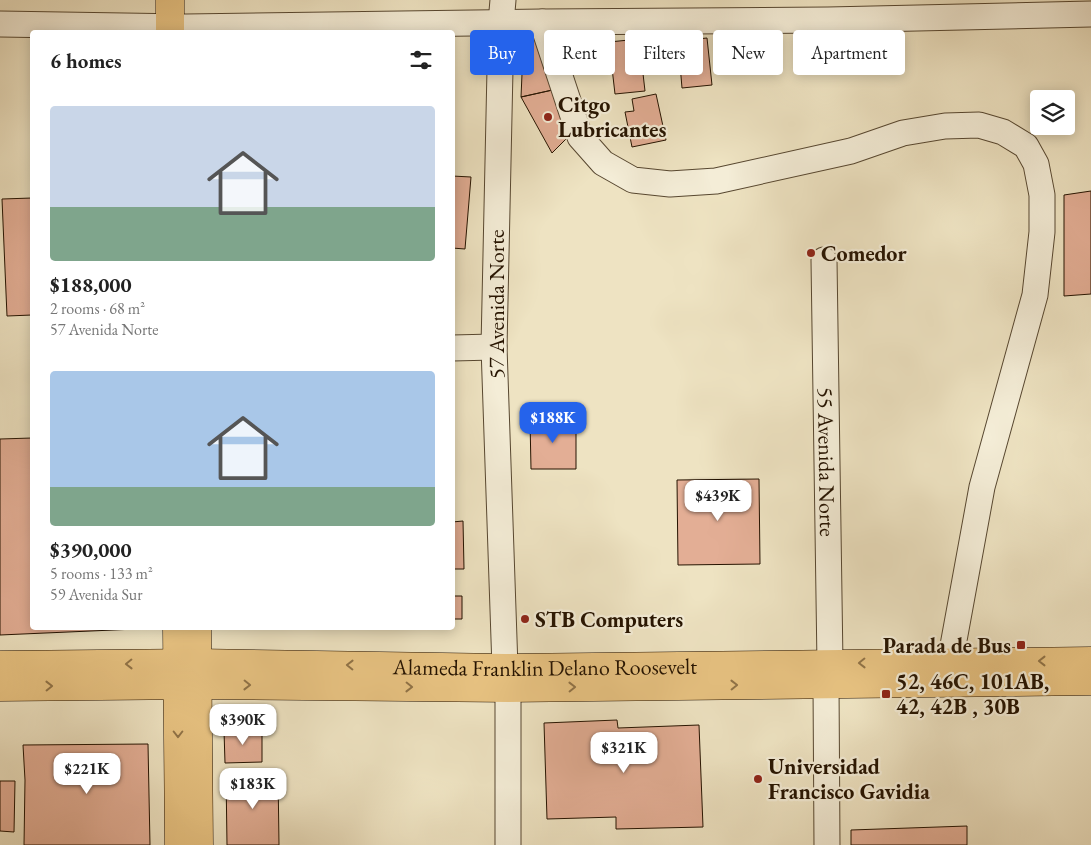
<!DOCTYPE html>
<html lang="en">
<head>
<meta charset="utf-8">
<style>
	body { margin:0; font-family:"EB Garamond",serif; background:#f6f6f6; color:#222; height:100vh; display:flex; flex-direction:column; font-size:19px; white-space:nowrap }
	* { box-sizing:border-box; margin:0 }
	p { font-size:16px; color:#767676 }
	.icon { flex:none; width:28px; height:28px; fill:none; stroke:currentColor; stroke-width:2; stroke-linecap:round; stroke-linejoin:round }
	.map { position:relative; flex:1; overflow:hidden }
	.drawer { position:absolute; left:30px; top:30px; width:425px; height:600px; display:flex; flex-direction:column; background:#fff; border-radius:5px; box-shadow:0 2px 12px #0003 }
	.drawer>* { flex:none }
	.guide { position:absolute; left:470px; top:30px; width:475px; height:45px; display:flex; gap:10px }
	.fabs { position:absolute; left:1030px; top:90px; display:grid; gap:10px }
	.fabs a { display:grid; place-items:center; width:45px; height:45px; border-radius:5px; background:#fff; box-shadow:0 2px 12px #0003; font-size:25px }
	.price { position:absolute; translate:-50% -42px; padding:0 11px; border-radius:10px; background:#fff; color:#222; font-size:16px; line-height:32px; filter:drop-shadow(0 1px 2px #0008) }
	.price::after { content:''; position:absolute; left:50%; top:30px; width:15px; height:11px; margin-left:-8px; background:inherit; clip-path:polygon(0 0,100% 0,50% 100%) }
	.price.selected { background:#2563eb; color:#fff }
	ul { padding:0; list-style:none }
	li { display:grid; align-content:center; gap:10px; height:265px; padding:0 20px }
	li span { display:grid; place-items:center; height:155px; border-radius:5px; color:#555 }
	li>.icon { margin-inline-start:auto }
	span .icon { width:90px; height:90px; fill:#fffc; stroke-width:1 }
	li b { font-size:21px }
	h2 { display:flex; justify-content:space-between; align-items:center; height:60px; padding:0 20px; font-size:21px }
	.chip { padding:0 18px; border-radius:5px; background:#fff; box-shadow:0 2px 12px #0003; font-size:18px; line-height:45px }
	.chip.selected { background:#2563eb; color:#fff }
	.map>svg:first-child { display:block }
</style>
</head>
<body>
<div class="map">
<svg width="1091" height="845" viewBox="0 0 1091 845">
	<rect width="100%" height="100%" fill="#eee3c2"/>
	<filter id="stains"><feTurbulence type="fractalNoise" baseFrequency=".004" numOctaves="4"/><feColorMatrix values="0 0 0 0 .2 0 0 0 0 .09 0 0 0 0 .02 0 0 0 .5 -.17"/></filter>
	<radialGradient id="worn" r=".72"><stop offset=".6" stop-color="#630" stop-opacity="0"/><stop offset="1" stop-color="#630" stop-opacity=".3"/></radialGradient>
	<!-- building -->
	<path fill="#e3ae95" stroke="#251300" d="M 536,36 L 557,89 L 521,97 L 523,51 L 527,37 Z
		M 707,38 L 712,85 L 682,88 L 678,41 Z
		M 639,39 L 645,91 L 615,94 L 609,42 Z
		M 557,89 L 568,137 L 552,153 L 521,97 Z
		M 656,94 L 666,140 L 632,147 L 625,112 L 634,111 L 632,99 Z
		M 452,176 L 471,177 L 465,249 L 452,248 Z
		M 1091,191 L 1091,294 L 1064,296 L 1064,195 Z
		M 32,198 L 32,315 L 7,316 L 2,199 Z
		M 530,420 L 576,420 L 576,469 L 531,469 Z
		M 32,438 L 32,628 L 137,628 L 136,629 L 0,635 L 0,439 Z
		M 759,479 L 760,564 L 678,565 L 677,480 Z
		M 463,521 L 464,569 L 452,569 L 452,522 Z
		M 452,596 L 462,596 L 462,619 L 452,619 Z
		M 220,628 L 317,628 L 220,629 Z
		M 617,720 L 618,728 L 699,725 L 703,827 L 616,829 L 616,817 L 547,819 L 544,723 Z
		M 262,730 L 262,762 L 225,763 L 224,731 Z
		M 148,744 L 150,845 L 24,845 L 25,780 L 23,745 Z
		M 226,774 L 278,774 L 279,845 L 227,845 Z
		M 0,781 L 15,781 L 14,832 L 0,831 Z
		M 967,826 L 967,845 L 851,845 L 851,830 Z"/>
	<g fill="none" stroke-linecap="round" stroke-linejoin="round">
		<defs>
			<g id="minor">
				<path d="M 503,0 L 501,23 L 494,347 L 505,668"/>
				<path d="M 542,22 L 580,137 L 603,163 L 633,180 L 670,184 L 716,181 L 851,151 L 903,133 L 945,126 L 979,125 L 1003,132 L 1026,146 L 1036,164 L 1042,195 L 1042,232 L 1035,295 L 982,487 L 950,662"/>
				<path d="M 0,24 L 186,27 L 542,22 L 828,20 L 1091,14"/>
				<path id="s1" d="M 824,260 L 830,664"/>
				<path d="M 452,348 L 494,347"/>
				<path d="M 826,683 L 827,845"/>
				<path d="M 508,688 L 508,845"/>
			</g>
			<g id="major">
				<path d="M 170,0 L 170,32"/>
				<path d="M 177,628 L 179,845"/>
				<path d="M 197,628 L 199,845"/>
				<path id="s2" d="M 0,665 L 198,663 L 505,668 L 1091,661"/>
				<path d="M 0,687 L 198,685 L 508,688 L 1091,681"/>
			</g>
		</defs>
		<!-- minor casing -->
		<use href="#minor" stroke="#574730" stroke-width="27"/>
		<!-- major casing -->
		<use href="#major" stroke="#251300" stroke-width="29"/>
		<!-- minor -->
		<use href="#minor" stroke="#f4edd7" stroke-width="25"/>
		<!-- major -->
		<use href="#major" stroke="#e7c281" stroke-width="28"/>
	</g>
	<!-- one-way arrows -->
	<defs><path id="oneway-chevron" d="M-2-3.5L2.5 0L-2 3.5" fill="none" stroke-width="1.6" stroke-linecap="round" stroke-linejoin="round" transform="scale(1.25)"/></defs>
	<g stroke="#907347">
		<use href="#oneway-chevron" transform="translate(1042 661) rotate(180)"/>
		<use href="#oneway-chevron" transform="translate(862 663) rotate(179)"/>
		<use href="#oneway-chevron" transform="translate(129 664) rotate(179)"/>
		<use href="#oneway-chevron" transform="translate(350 665) rotate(-179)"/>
		<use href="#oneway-chevron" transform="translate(247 685) rotate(1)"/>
		<use href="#oneway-chevron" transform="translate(734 685) rotate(-1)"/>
		<use href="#oneway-chevron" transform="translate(49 686) rotate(-1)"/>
		<use href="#oneway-chevron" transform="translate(409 687) rotate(1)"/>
		<use href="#oneway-chevron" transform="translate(572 687) rotate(-1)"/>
		<use href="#oneway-chevron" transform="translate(178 734) rotate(90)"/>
	</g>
	<!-- markers -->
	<g fill="#8f2418" stroke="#f4edd7" stroke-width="2">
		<circle cx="548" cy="117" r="5"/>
		<circle cx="811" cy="253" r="5"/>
		<circle cx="525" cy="619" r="5"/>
		<rect x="1016" y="640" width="10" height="10" rx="2.5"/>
		<rect x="881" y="689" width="10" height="10" rx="2.5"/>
		<circle cx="758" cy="779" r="5"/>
	</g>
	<g text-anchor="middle" stroke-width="4.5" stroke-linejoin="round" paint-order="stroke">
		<!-- poi labels -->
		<g font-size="22" font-weight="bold" fill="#251300" stroke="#f4edd7" text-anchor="start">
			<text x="558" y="112">Citgo<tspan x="558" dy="25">Lubricantes</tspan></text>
			<text x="821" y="261">Comedor</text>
			<text x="535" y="627">STB Computers</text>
			<text x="1011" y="653" text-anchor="end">Parada de Bus</text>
			<text x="896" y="689">52, 46C, 101AB,<tspan x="896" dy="25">42, 42B , 30B</tspan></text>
			<text x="768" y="774">Universidad<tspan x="768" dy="25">Francisco Gavidia</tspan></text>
		</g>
		<!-- street labels -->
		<g font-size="22" fill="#251300" stroke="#f4edd7">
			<text transform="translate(496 304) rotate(-90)" y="8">57 Avenida Norte</text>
			<text dy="8" stroke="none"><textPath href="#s1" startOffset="202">55 Avenida Norte</textPath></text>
			<text dy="8" stroke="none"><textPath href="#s2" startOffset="545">Alameda Franklin Delano Roosevelt</textPath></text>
		</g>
	</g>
	<rect width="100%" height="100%" filter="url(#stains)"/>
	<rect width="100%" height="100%" fill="url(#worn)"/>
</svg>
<div class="fabs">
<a><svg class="icon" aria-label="layers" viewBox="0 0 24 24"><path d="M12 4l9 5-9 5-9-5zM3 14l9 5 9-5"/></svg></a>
</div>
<b class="price selected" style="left:553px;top:444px">$188K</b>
<b class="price" style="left:718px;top:522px">$439K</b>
<b class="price" style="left:243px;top:746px">$390K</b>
<b class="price" style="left:624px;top:774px">$321K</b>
<b class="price" style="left:87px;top:795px">$221K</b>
<b class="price" style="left:253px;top:810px">$183K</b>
<div class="guide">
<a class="chip selected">Buy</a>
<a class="chip">Rent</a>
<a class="chip">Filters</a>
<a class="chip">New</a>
<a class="chip">Apartment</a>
</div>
<section class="drawer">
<h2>6 homes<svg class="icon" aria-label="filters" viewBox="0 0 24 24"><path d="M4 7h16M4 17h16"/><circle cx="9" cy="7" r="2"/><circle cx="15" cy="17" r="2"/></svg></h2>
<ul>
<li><span style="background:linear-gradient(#c9d6e8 65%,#7fa58c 0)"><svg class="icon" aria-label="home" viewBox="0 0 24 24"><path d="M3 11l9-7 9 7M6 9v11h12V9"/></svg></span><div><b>$188,000</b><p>2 rooms · 68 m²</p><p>57 Avenida Norte</p></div></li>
<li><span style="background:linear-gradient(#a9c7e8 75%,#7fa58c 0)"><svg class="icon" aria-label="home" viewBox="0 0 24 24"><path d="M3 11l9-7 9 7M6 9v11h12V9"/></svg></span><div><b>$390,000</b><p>5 rooms · 133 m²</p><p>59 Avenida Sur</p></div></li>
</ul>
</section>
</div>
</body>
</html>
